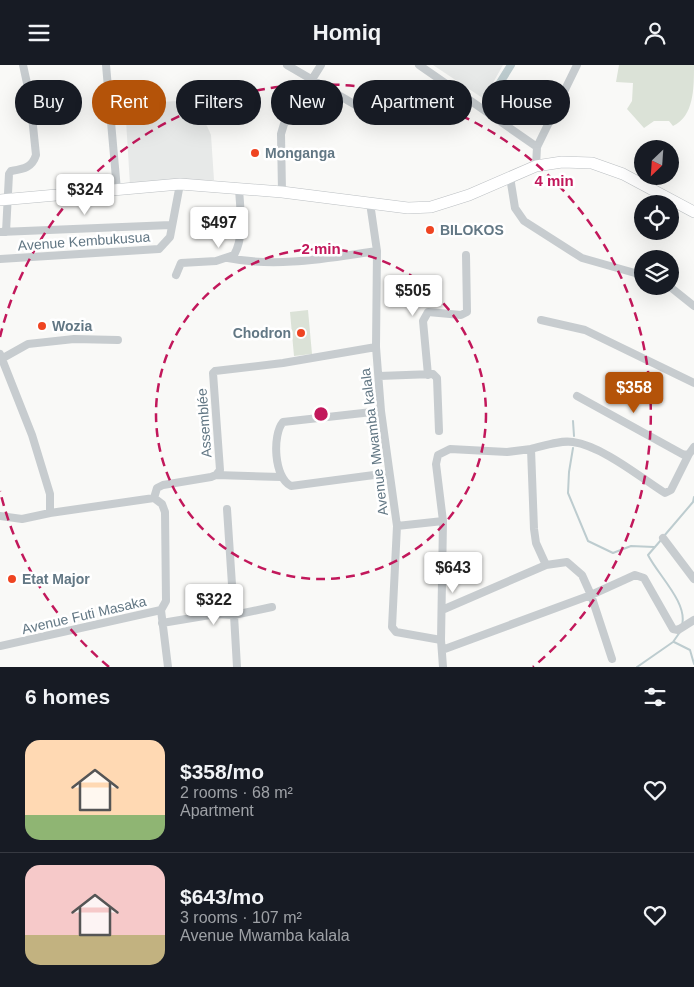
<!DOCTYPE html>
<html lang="en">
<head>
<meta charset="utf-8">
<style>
	body { margin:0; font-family:Helvetica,sans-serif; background:#242831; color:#f1f3f6; height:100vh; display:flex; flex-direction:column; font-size:19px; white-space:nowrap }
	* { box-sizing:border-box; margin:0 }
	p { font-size:16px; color:#9ea1a6 }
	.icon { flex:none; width:28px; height:28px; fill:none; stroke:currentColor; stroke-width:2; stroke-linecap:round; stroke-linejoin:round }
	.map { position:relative; height:602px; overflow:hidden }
	.details { display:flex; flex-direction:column; background:#171b24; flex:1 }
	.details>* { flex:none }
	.guide { position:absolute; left:15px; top:15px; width:665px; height:45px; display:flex; gap:10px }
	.needle { width:32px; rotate:205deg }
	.tools { position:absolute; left:634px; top:75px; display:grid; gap:10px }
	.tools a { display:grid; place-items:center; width:45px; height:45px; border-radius:50%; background:#171b24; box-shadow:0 5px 20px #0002; font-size:25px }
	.price { position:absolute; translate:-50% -42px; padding:0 11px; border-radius:5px; background:#fff; color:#222; font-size:16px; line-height:32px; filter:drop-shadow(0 1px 2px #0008) }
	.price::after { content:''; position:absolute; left:50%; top:30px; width:15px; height:11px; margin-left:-8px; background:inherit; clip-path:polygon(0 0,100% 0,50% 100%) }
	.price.selected { background:#b45309; color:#fff }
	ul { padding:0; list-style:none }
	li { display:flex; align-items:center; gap:15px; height:125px; padding:0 25px }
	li+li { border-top:1px solid #363941 }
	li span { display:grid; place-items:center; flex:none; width:140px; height:100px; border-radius:15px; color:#555 }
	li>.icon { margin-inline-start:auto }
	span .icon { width:60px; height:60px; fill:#fffc; stroke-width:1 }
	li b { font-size:21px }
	h2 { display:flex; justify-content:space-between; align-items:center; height:60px; padding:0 25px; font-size:21px }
	.pill { padding:0 18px; border-radius:22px; background:#171b24; box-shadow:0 5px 20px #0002; font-size:18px; line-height:45px }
	.pill.selected { background:#b45309; color:#fff }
	header { display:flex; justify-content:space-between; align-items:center; height:65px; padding:0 25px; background:#171b24; font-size:22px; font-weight:700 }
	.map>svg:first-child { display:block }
</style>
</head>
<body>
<header><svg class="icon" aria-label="menu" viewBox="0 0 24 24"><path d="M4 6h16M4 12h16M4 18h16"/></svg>Homiq<svg class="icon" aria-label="person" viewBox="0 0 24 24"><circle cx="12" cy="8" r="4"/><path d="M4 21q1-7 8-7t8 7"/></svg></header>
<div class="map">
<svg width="694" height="602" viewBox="0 0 694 602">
	<rect width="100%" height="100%" fill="#f9f9f7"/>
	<!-- built -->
	<path fill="#e7e9e8" d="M 433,0 L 503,0 L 484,34 Z
		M 178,36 L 193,45 L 207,61 L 211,70 L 214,115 L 130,120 L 125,39 Z"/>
	<!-- green -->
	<path fill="#dbe2d7" d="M 619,0 L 694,0 C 694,24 694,51 673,61 L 669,56 L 654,56 L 644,63 L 627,44 L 632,36 L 633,18 L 616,17 Z
		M 308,245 L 312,289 L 294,291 L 290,247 Z"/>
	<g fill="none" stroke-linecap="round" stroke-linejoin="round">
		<!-- stream -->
		<path stroke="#bdcccf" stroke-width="2" d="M 573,356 L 574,371
			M 573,383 L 569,407 L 568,428 L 588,476 L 613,488 L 631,481 L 654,482
			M 664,471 L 693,437 L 694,432
			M 661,475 L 648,490 C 658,510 688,538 682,560
			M 674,577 L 690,585 L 694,599
			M 637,602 L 673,577 L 680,567"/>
		<!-- canal -->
		<path stroke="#bdcccf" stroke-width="8" d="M 491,32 L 511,0"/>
		<defs>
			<path id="highway" d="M 0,135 L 180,119 L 282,127 L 408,143 L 431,142 L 469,130 L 536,101 L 562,97 L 592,98 L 623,109 L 694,147"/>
		</defs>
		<!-- highway casing -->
		<use href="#highway" stroke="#bbbfc2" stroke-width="12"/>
		<!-- minor -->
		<path stroke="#c7cccf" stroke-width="8" d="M 106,0 L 117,125
			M 287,0 L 359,42
			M 419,0 L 537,82
			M 536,101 L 537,82 L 577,0
			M 510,112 L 515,143 L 524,156 L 582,193 L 642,210
			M 282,127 L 281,69 L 284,59 L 321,0
			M 370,138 L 377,186 L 376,282 L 381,346 L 397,461 L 392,562 L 396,567 L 441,575
			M 0,167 L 171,160
			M 6,167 L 9,109 L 11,106 C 23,104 32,103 36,90 L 30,32 L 23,0
			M 228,193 C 278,203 327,193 377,186
			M 0,194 L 159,184 L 170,172 L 180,119
			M 176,210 L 181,198 L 216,196 L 234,190 C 245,171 240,145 239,123
			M 669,221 L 694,241
			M 541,255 L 585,265 L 694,318
			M 0,289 L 32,370 L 50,429 L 50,448 L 22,454 L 0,451
			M 3,293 L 28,279 L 74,274 L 118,275
			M 428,310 L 423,256 L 428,247 L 461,250 L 467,247 L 466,190
			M 379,311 L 433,309 L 437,313 L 439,366
			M 577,331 L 684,390 L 689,389 L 694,382
			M 381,346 L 283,357 C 272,370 274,413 291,421 L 389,408
			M 531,384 C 544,381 559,375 573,377 C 602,381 640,412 665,428 L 671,425 L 689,389
			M 216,410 L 281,412
			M 154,433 L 157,423 L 163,420 L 211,412 L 216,410 L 220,405 L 213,308 L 215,306 L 283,298 L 376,282
			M 227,444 L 234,550 L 272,542
			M 397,461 L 443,456
			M 663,473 L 694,514
			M 161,545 L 168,602
			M 442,545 L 546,500
			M 162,558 L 216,549 L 234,550 L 237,602
			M 0,581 L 161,545 L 166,536 L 165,447 L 162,439 L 154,433 L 50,448
			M 442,585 L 591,530 L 635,510 L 644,513 L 673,564 L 678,565 L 694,555
			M 443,602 L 441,575 L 443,456 L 436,399 L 438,390 L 450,384 L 507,387 L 531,384 L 534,464 L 536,478 L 546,500 L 567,497 L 582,510 L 591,530 L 612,594"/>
		<!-- highway -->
		<use href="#highway" stroke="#fff" stroke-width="11"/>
	</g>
	<!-- distance rings -->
	<g fill="none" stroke="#c2185b" stroke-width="2.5" stroke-dasharray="9 6">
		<circle cx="321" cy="349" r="165"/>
		<path d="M109 602A330 330 0 0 1 0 426M0 272A330 330 0 1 1 533 602"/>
	</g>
	<!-- markers -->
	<g fill="#ef4421" stroke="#fff" stroke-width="2">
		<circle cx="255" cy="88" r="5"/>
		<circle cx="430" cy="165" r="5"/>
		<circle cx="42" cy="261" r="5"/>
		<circle cx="301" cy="268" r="5"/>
		<circle cx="12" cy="514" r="5"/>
	</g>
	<g text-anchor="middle" stroke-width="5" stroke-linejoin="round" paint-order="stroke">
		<!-- poi labels -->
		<g font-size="14" font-weight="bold" fill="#627784" stroke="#fff" text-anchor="start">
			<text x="265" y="93">Monganga</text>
			<text x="440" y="170">BILOKOS</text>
			<text x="52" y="266">Wozia</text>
			<text x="291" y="273" text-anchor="end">Chodron</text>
			<text x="22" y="519">Etat Major</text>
		</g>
		<!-- street labels -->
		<g font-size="14" fill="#627784" stroke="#fff">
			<text transform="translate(84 176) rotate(-4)" y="5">Avenue Kembukusua</text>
			<text transform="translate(204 358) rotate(-94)" y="5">Assemblée</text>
			<text transform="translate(374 377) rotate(-97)" y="5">Avenue Mwamba kalala</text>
			<text transform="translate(84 550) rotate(-13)" y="5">Avenue Futi Masaka</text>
		</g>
	</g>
	<circle cx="321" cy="349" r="8" fill="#c2185b" stroke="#fff" stroke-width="2.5"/>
	<g font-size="15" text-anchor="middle" font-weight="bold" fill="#c2185b" stroke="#fff" stroke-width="5" stroke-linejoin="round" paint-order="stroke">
		<text x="554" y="121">4 min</text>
		<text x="321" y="189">2 min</text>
	</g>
</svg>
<div class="tools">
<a><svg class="needle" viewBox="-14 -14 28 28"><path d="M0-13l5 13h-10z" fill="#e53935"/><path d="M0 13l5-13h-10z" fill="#9ea1a6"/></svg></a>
<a><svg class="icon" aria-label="locate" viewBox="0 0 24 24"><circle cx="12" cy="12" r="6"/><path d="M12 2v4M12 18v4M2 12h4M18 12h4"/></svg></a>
<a><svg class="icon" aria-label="layers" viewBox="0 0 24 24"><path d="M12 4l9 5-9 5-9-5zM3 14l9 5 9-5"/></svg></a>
</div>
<b class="price" style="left:85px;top:151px">$324</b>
<b class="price" style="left:219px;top:184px">$497</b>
<b class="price" style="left:413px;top:252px">$505</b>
<b class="price selected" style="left:634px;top:349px">$358</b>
<b class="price" style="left:453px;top:529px">$643</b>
<b class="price" style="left:214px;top:561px">$322</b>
<div class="guide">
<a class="pill">Buy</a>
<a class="pill selected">Rent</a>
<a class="pill">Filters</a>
<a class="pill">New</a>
<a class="pill">Apartment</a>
<a class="pill">House</a>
</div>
</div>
<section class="details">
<h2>6 homes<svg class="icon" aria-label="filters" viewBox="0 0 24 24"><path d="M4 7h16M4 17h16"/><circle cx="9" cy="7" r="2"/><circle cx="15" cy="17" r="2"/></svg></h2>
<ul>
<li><span style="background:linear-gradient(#ffd9b3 75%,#8fb573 0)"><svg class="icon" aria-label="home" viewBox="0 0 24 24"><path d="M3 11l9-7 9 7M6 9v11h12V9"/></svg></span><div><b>$358/mo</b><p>2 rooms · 68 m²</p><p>Apartment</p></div><svg class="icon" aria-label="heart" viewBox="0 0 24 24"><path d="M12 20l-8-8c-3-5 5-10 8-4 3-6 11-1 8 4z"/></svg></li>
<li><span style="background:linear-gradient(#f6c9c9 70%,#c2b280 0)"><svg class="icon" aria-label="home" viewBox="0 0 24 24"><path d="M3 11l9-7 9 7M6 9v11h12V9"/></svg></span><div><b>$643/mo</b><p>3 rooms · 107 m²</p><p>Avenue Mwamba kalala</p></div><svg class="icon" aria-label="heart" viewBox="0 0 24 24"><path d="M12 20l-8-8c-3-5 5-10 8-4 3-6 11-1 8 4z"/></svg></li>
</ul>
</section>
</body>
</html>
